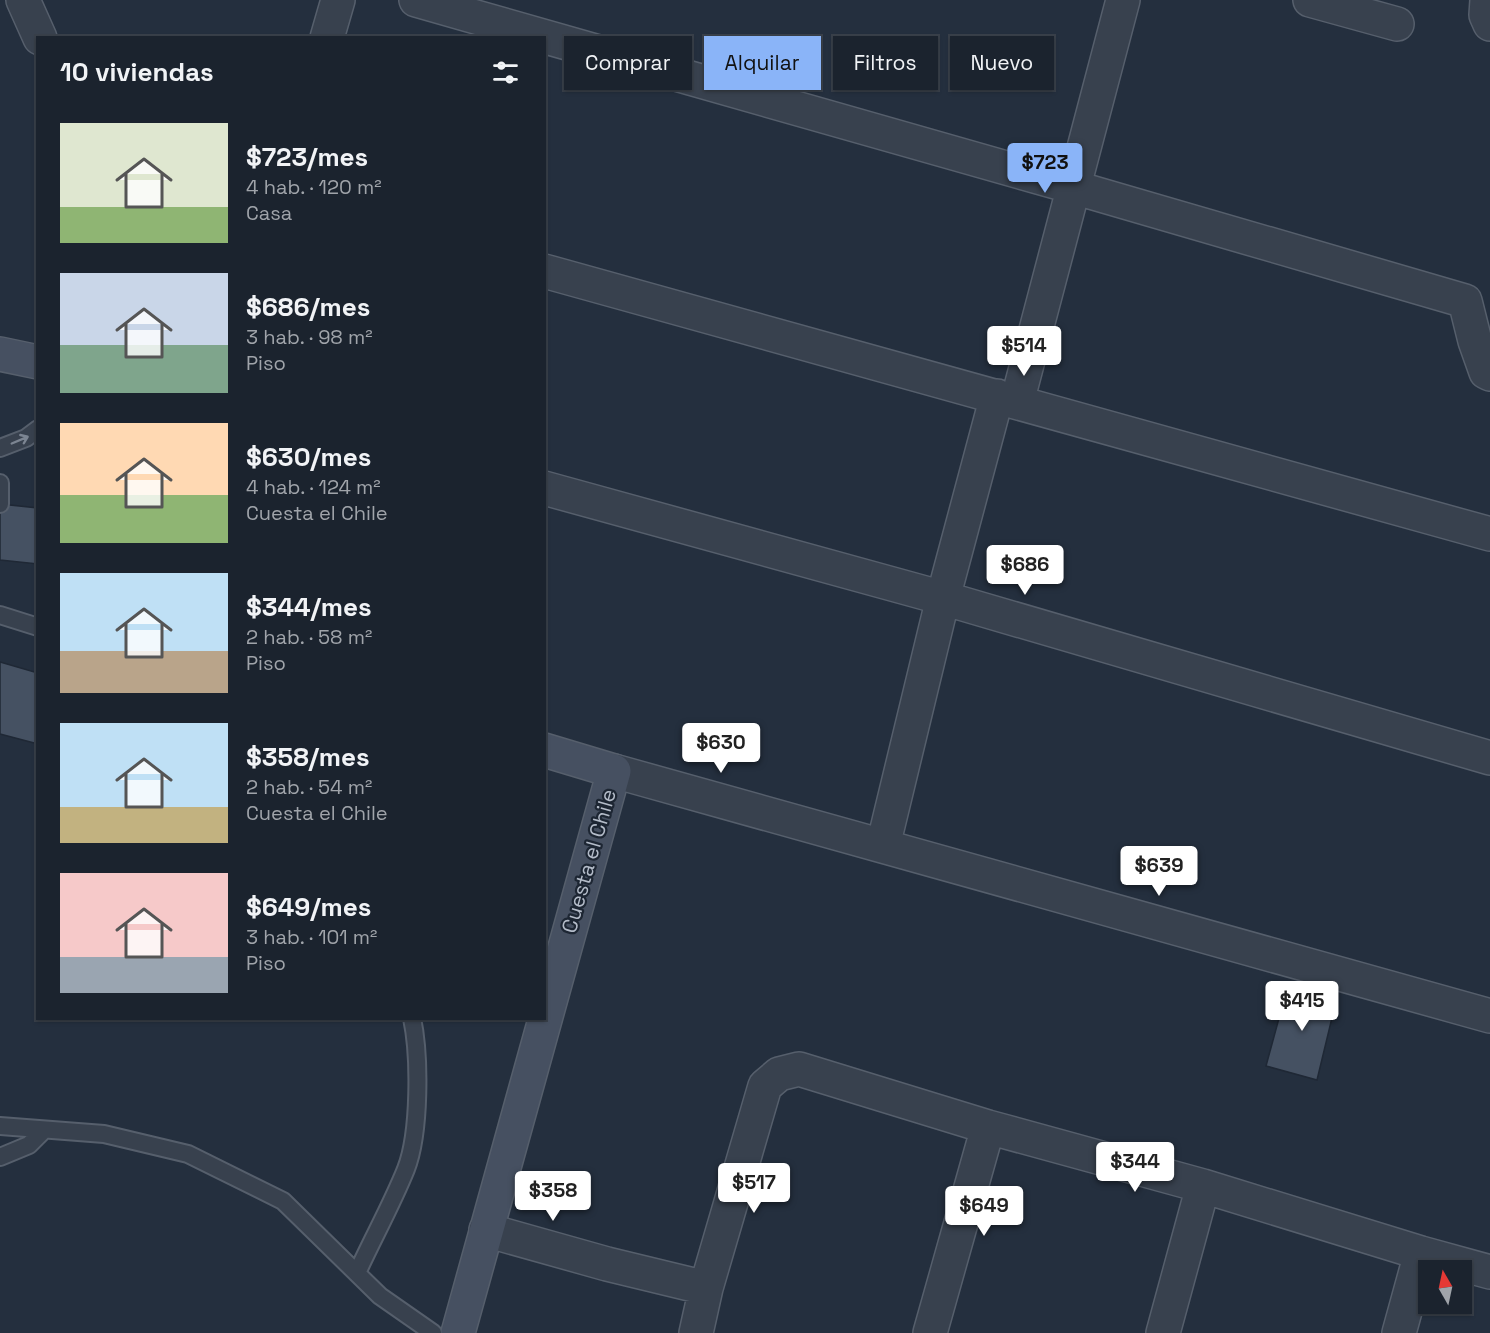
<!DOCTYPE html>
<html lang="es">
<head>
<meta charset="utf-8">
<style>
	body { margin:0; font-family:"Space Grotesk",sans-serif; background:#282f3a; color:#f1f3f6; height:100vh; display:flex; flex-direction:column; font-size:22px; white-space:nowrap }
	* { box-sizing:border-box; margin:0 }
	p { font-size:20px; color:#a0a4aa }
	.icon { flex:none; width:33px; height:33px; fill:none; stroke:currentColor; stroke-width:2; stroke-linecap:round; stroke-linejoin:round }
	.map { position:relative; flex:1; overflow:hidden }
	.panel { position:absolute; left:36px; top:36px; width:510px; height:984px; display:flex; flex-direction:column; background:#1b232e; border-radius:0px; box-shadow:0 2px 4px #0004,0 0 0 2px #39404a }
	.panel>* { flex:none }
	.banner { position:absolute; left:564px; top:36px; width:570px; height:54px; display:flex; gap:12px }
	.needle { width:39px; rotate:351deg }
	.tools { position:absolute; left:1418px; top:1260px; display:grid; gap:12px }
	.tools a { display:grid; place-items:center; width:54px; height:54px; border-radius:0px; background:#1b232e; box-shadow:0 2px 4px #0004,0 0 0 2px #39404a; font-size:30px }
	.price { position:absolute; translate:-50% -51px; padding:0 14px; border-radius:6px; background:#fff; color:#222; font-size:20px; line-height:39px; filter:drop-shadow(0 2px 3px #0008) }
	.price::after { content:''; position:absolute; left:50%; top:36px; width:18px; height:14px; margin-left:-9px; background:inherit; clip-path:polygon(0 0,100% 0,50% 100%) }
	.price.on { background:#8ab4f8; color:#111 }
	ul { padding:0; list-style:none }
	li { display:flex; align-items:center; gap:18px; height:150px; padding:0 24px }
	li span { display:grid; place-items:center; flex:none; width:168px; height:120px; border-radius:0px; color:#555 }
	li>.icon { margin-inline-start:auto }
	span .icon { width:72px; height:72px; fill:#fffc; stroke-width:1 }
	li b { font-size:26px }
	h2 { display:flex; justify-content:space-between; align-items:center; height:72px; padding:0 24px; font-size:26px }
	.chip { padding:0 21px; border-radius:0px; background:#1b232e; box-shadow:0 2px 4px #0004,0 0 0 2px #39404a; font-size:21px; line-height:54px }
	.chip.on { background:#8ab4f8; color:#111 }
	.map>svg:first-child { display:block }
</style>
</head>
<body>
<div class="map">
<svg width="1490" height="1333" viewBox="0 0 1490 1333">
	<rect width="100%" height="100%" fill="#242f3e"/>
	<!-- building -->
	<path fill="#455162" stroke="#1f2835" stroke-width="1.5" d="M 0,504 L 38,508 L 38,564 L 0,560 Z
		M 0,662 L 38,673 L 38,744 L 0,734 Z
		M 1288,985 L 1337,997 L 1317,1080 L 1266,1066 Z"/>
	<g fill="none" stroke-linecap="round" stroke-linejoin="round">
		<defs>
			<path id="service" d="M 0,448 L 26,438 L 38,429
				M 0,483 L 0,504
				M 0,615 L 38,627
				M 0,1126 L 104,1134 L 188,1154 L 283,1201 L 380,1296 L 433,1333
				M 0,1157 L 29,1145 L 44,1130
				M 357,1273 C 373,1238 392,1204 406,1169 C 420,1133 420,1056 412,1018"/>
			<path id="minor" d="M 23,0 L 40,38
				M 416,0 L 1073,187 L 1465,301 L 1475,341 L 1486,372 L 1490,374
				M 1310,0 L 1397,24
				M 1487,0 L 1486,15 L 1490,24
				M 327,38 L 338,0
				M 544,271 L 1490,534
				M 1017,402 L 1123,0
				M 544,488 L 943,598 L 1490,758
				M 614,771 L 1490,1016
				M 883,846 L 943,598 L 997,396
				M 486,1230 L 607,1264 L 706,1288
				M 696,1333 L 706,1288 L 765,1086 L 779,1074 L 799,1069 L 988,1127 L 1203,1186 L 1421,1253 L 1490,1272
				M 930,1333 L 988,1127
				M 1163,1333 L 1203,1186
				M 1399,1333 L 1421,1253"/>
			<path id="secondary" d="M 0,354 L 38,362
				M 458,1333 L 614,771 L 544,750"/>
		</defs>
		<!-- service casing -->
		<use href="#service" stroke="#565f6c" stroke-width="20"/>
		<!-- minor casing -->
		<use href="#minor" stroke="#565f6c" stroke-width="36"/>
		<!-- secondary casing -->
		<use href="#secondary" stroke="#565f6c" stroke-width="36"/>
		<!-- service -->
		<use href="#service" stroke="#38414e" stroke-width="16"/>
		<!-- minor -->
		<use href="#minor" stroke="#38414e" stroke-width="33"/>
		<!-- secondary -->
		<use href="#secondary" stroke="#465061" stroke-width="33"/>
	</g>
	<!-- one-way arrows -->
	<defs><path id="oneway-shaft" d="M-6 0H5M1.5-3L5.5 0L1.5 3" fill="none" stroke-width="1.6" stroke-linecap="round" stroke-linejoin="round" transform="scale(1.5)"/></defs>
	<use stroke="#7c8592" href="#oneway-shaft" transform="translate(20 440) rotate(-23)"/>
	<g text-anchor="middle" stroke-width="4.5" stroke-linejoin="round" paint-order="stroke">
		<!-- street labels -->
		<g font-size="21" fill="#b4bcc9" stroke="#1d2633">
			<text transform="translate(589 861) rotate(-74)" y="7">Cuesta el Chile</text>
		</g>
	</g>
</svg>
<div class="tools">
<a><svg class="needle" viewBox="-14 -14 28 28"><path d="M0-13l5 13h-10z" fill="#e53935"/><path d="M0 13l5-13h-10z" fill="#a0a4aa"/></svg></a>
</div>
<b class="price on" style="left:1045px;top:194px">$723</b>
<b class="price" style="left:1024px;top:377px">$514</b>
<b class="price" style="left:1025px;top:596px">$686</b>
<b class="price" style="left:721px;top:774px">$630</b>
<b class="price" style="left:1159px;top:897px">$639</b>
<b class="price" style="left:1302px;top:1032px">$415</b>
<b class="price" style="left:1135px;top:1193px">$344</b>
<b class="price" style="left:754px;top:1214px">$517</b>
<b class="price" style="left:553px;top:1222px">$358</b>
<b class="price" style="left:984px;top:1237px">$649</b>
<div class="banner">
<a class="chip">Comprar</a>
<a class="chip on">Alquilar</a>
<a class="chip">Filtros</a>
<a class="chip">Nuevo</a>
</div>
<section class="panel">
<h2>10 viviendas<svg class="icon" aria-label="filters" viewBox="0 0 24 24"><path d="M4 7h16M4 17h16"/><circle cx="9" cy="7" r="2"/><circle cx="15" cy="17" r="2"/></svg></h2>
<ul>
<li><span style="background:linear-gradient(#dfe7d0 70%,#8fb573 0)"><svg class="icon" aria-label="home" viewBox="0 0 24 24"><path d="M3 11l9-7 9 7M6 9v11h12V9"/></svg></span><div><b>$723/mes</b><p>4 hab. · 120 m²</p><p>Casa</p></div></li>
<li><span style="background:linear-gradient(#c9d6e8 60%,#7fa58c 0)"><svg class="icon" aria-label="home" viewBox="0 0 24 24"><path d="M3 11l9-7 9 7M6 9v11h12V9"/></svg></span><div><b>$686/mes</b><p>3 hab. · 98 m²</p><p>Piso</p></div></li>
<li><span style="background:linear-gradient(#ffd9b3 60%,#8fb573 0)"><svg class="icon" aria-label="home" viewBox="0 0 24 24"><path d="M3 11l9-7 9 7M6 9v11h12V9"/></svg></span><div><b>$630/mes</b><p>4 hab. · 124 m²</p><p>Cuesta el Chile</p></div></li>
<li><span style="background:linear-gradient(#bfe0f5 65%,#b9a48a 0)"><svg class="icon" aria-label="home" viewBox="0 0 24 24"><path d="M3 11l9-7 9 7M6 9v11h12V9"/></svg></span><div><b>$344/mes</b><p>2 hab. · 58 m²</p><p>Piso</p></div></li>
<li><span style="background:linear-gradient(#bfe0f5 70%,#c2b280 0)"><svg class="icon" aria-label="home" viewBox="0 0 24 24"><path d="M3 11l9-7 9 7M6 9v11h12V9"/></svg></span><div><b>$358/mes</b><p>2 hab. · 54 m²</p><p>Cuesta el Chile</p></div></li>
<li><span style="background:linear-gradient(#f6c9c9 70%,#9aa5b1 0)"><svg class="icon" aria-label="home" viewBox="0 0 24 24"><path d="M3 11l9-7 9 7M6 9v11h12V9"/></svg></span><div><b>$649/mes</b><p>3 hab. · 101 m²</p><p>Piso</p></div></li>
</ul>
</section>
</div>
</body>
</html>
